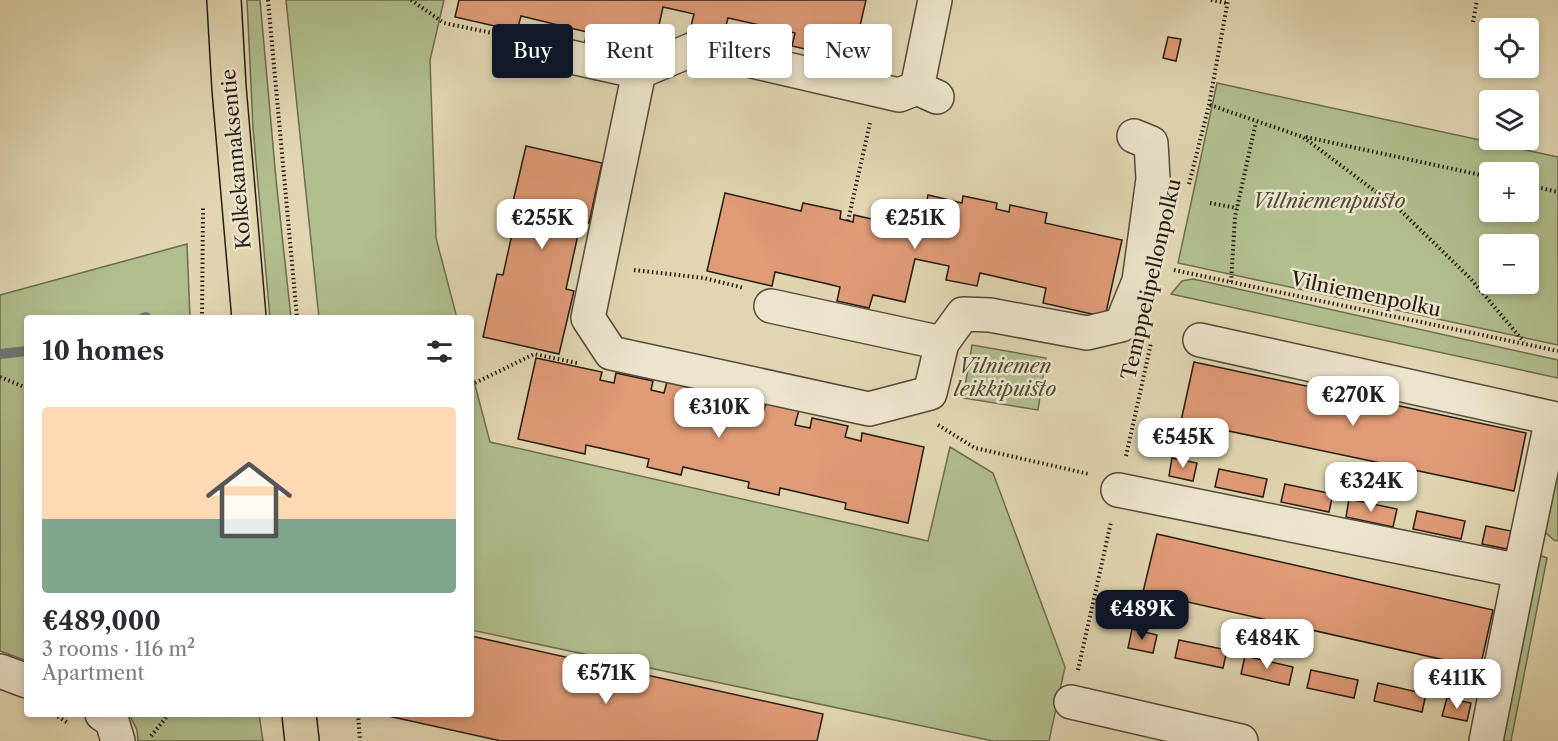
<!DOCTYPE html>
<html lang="en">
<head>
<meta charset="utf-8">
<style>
	body { margin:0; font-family:"Libre Caslon Text",serif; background:#f7f7f7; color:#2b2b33; height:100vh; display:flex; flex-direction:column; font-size:22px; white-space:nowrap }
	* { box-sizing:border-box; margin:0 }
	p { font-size:20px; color:#7c7c81 }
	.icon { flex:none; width:33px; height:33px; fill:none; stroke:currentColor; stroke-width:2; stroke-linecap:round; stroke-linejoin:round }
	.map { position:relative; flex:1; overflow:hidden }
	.details { position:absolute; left:24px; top:315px; width:450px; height:402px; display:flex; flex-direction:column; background:#fff; border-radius:6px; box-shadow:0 3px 9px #0003 }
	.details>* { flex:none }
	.top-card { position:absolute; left:492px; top:24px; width:570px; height:54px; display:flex; gap:12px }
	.fabs { position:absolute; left:1479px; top:18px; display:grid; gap:12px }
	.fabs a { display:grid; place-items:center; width:60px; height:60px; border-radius:6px; background:#fff; box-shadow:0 3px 9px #0003; font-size:30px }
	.price { position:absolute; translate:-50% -51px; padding:0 14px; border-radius:12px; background:#fff; color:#222; font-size:20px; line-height:39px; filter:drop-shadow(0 2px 3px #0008) }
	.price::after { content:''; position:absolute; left:50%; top:36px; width:18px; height:14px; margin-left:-9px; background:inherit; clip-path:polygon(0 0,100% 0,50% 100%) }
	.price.on { background:#111827; color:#fff }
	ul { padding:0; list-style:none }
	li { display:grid; align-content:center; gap:12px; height:318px; padding:0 18px }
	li+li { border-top:2px solid #e1e1e2 }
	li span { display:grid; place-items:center; height:186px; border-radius:6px; color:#555 }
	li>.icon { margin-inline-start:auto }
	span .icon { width:108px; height:108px; fill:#fffc; stroke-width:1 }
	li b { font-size:26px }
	h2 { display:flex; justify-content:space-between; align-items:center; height:72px; padding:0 18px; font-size:26px }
	.chip { padding:0 21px; border-radius:6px; background:#fff; box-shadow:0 3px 9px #0003; font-size:21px; line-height:54px }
	.chip.on { background:#111827; color:#fff }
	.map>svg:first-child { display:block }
</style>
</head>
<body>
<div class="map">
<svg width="1558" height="741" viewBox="0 0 1558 741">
	<rect width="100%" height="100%" fill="#e1d6b1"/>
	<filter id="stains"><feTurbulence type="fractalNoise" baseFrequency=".00333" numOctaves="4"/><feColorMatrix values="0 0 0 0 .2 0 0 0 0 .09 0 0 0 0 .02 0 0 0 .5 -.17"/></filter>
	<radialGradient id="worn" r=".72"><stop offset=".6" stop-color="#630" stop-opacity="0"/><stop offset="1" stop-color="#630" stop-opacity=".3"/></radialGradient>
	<!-- green -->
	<path fill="#b1be8d" stroke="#6c6d50" stroke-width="1.5" fill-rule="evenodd" d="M 247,0 L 260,0 L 276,179 L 291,318 L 270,318 L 253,128 Z
		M 286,0 L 444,0 L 430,60 L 436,238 L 457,318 L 319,318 Z
		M 1217,83 L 1558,157 L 1558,345 L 1178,263 ZM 1490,172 L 1528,172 L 1528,212 L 1490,212 ZM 1490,244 L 1528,244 L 1528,284 L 1490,284 Z
		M 187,244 L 190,318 L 27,318 L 27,661 L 0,651 L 0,295 Z
		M 1193,279 L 1558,360 L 1558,378 L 1171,294 L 1182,281 Z
		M 972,345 L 1046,358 L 1038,410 L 963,398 Z
		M 471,370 L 490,442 L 928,541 L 950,447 L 993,473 L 1065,667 L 1049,741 L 993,741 L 471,630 Z
		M 1558,445 L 1558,541 L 1554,540 L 1546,533 L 1543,519 Z
		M 1536,556 L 1542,556 L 1547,558 L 1511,741 L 1492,741 Z
		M 129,714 L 259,714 L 263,741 L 138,741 L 137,730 Z"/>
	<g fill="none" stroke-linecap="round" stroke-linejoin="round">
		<!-- stream -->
		<path stroke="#6c7876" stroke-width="10" d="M 143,318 L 146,317
			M 0,354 L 27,351"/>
	</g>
	<!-- building -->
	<path fill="#e09b77" stroke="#261c14" stroke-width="1.5" d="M 459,0 L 866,0 L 852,60 L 792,46 L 795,33 L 728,18 L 724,33 L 691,26 L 694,14 L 663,7 L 654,48 L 619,40 L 617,53 L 584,46 L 587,32 L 521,16 L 517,31 L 455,17 Z
		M 1168,37 L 1181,39 L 1176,61 L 1163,58 Z
		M 526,146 L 602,163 L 589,223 L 581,221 L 566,289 L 574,291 L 559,354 L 483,337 L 497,274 L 503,275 L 518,207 L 512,206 Z
		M 725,193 L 801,211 L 803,203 L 841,211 L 840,219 L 853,222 L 854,215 L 889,223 L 887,231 L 919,238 L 928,195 L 962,203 L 963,196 L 997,203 L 996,209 L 1009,212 L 1010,205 L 1047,213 L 1045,223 L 1122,240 L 1105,317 L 1043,303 L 1046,288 L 980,273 L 977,286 L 946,280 L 949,266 L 915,259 L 905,302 L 873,295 L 869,308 L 837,301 L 840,287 L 828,284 L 775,272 L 772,286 L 707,271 Z
		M 536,358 L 602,372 L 600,380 L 614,383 L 616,373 L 653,381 L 651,390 L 664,393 L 667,382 L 701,390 L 698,401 L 762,416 L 766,403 L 799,410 L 795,425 L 810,428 L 812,418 L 848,426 L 845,437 L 861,441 L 862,433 L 924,447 L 908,523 L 845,509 L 846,503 L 780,488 L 779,495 L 748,488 L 749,482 L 683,467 L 681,475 L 647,467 L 649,459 L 586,445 L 585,454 L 518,439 Z
		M 1194,362 L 1526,433 L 1514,491 L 1181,421 Z
		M 1172,458 L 1197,463 L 1193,481 L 1169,476 Z
		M 1219,469 L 1267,479 L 1263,497 L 1215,487 Z
		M 1285,484 L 1333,494 L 1329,512 L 1281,502 Z
		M 1349,499 L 1397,509 L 1393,527 L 1346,517 Z
		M 1417,511 L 1465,521 L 1461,539 L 1413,529 Z
		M 1486,526 L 1511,531 L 1507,549 L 1482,544 Z
		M 1157,534 L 1493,610 L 1480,668 L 1143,592 Z
		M 1132,629 L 1157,635 L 1153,653 L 1128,648 Z
		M 471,636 L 823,714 L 817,741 L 501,741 L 388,716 L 389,714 L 471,714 Z
		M 1179,640 L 1227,650 L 1223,668 L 1175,658 Z
		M 1245,656 L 1293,667 L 1289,685 L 1241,674 Z
		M 1311,670 L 1358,680 L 1354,698 L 1307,688 Z
		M 1378,683 L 1426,694 L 1422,712 L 1374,701 Z
		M 1447,698 L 1471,703 L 1467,721 L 1442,716 Z"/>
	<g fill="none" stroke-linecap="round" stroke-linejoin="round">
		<defs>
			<path id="minor" d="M 521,46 L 639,72
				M 917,88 L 935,0
				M 771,306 L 942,343 L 930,393 L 869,409 L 611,353 L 588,318 L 639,72 L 696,48 L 899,95 L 917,88 L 937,97
				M 1200,340 L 1552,418 L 1520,571
				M 942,343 L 963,314 L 990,315 L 1087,333 L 1121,325 L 1139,281 L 1153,179 L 1151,143 L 1134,136
				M 1118,490 L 1520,571 L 1486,741
				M 0,671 L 27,681
				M 1071,702 L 1241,741
				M 102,714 L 112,721 L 118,741"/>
			<path id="major" d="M 224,0 L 229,88 L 249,318
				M 299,714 L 302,741"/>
		</defs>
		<!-- minor casing -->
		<use href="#minor" stroke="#554a3b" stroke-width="36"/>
		<!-- major casing -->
		<use href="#major" stroke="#261c14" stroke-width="36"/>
		<!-- path -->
		<path stroke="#261c14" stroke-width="4" stroke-dasharray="1.5 3" stroke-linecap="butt" d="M 268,0 L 297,318
			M 411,0 L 444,23 L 492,33
			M 1211,0 L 1227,3
			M 1473,22 L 1477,0
			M 1210,105 L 1303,137 L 1399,209 L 1470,278 L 1524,342
			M 1306,137 L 1490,177
			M 1189,184 L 1209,105 L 1228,0
			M 1528,185 L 1558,192
			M 1210,203 L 1237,208
			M 848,221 L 870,123
			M 634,270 L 704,278 L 744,288
			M 1174,270 L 1558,351
			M 1231,282 L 1235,217 L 1256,122
			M 202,318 L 203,208
			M 0,377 L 27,388
			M 471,385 L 534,354 L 577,363
			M 938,425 L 975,448 L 1089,474
			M 1126,456 L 1151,343
			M 1078,670 L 1111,522
			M 54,714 L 68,723
			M 358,714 L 360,741
			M 151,736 L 169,714"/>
		<!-- minor -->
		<use href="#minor" stroke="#ece4cc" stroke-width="33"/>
		<!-- major -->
		<use href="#major" stroke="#e1d6b1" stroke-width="33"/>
	</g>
	<g text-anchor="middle" stroke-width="5" stroke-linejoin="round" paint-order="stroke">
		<!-- street labels -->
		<g font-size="20" fill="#261c14" stroke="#ece4cc">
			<text transform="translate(236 159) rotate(-95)" y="7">Kolkekannaksentie</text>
			<text transform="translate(1151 279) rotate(-77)" y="7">Temppelipellonpolku</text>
			<text transform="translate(1366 294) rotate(12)" y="7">Vilniemenpolku</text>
		</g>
		<!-- park labels -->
		<g font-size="20" font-style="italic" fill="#504d38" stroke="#ece4cc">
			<text x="1329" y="208">Villniemenpuisto</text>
			<text x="1005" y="373">Vilniemen<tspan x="1005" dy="23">leikkipuisto</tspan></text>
		</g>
	</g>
	<rect width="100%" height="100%" filter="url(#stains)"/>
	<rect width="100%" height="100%" fill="url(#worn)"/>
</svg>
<div class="fabs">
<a><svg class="icon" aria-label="locate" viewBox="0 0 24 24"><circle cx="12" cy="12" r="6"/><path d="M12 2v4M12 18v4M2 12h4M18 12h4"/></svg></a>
<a><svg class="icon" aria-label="layers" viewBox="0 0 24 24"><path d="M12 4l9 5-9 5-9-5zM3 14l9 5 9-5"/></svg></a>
<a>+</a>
<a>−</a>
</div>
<b class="price" style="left:542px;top:250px">€255K</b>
<b class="price" style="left:915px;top:250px">€251K</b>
<b class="price" style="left:1353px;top:427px">€270K</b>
<b class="price" style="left:719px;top:439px">€310K</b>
<b class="price" style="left:1183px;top:469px">€545K</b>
<b class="price" style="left:1371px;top:513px">€324K</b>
<b class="price on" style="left:1142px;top:641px">€489K</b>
<b class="price" style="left:1267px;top:670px">€484K</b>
<b class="price" style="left:606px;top:705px">€571K</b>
<b class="price" style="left:1457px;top:710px">€411K</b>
<div class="top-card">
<a class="chip on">Buy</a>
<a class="chip">Rent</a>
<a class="chip">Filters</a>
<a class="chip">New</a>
</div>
<section class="details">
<h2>10 homes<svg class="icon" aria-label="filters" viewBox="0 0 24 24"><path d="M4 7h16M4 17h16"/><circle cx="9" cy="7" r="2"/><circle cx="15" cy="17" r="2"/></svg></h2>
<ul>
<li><span style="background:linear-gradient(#ffd9b3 60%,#7fa58c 0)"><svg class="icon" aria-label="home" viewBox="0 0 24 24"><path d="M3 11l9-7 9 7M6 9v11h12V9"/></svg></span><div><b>€489,000</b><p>3 rooms · 116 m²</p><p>Apartment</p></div></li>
</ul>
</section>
</div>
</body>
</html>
